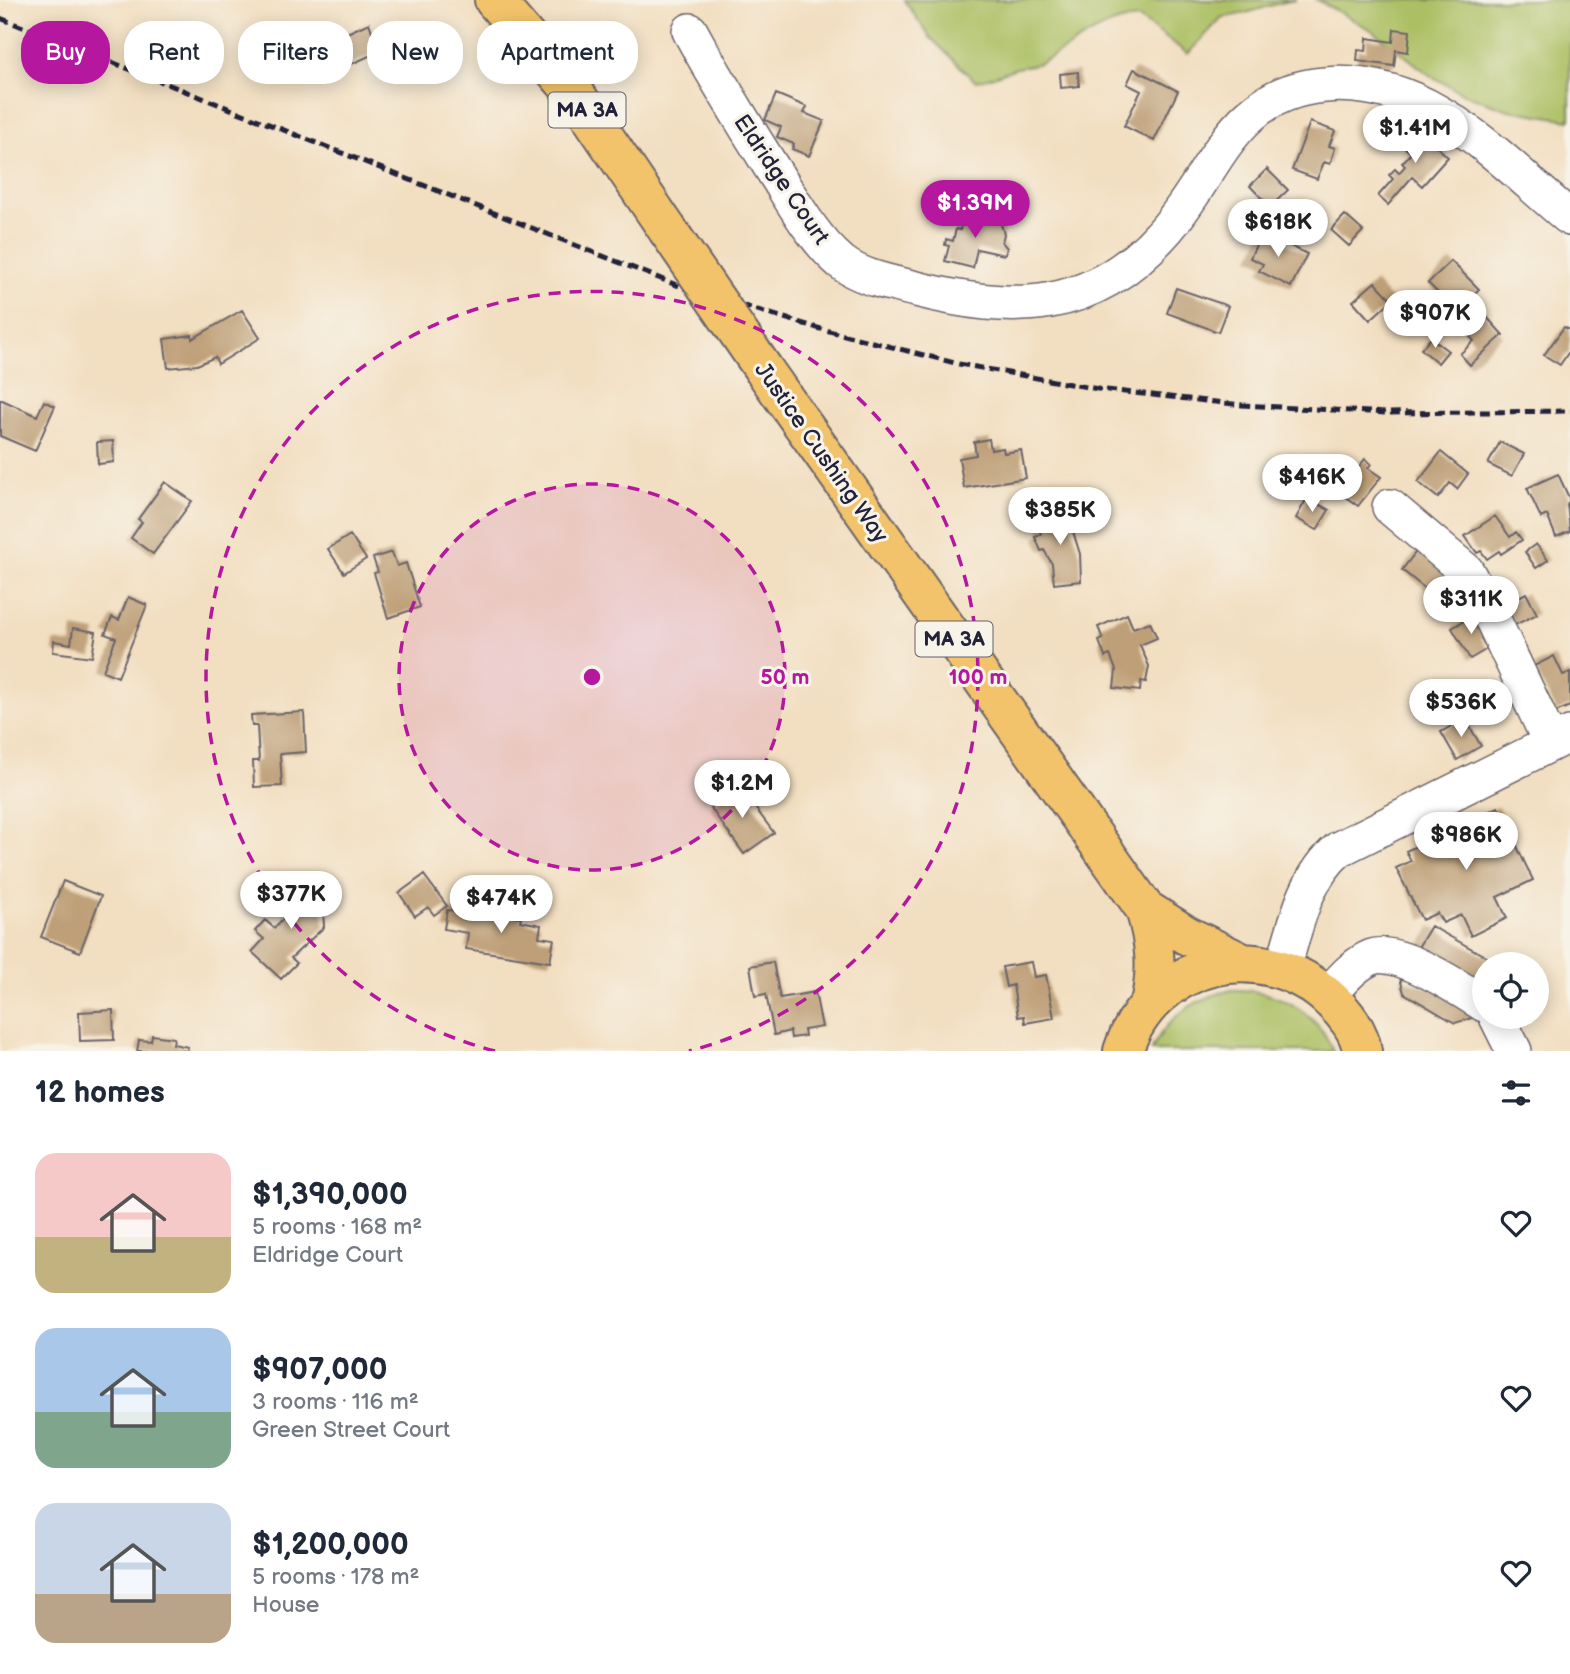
<!DOCTYPE html>
<html lang="en">
<head>
<meta charset="utf-8">
<style>
	body { margin:0; font-family:"Balsamiq Sans",sans-serif; background:#f6f6f7; color:#1f2937; height:100vh; display:flex; flex-direction:column; font-size:26px; white-space:nowrap }
	* { box-sizing:border-box; margin:0 }
	p { font-size:23px; color:#747a83 }
	.icon { flex:none; width:38px; height:38px; fill:none; stroke:currentColor; stroke-width:2; stroke-linecap:round; stroke-linejoin:round }
	.map { position:relative; height:1051px; overflow:hidden }
	.details { display:flex; flex-direction:column; background:#fff; flex:1 }
	.details>* { flex:none }
	.guide { position:absolute; left:21px; top:21px; width:700px; height:63px; display:flex; gap:14px }
	.buttons { position:absolute; left:1472px; top:952px; display:grid; gap:14px }
	.buttons a { display:grid; place-items:center; width:77px; height:77px; border-radius:50%; background:#fff; box-shadow:0 4px 18px #0003; font-size:35px }
	.price { position:absolute; translate:-50% -60px; padding:0 16px; border-radius:24px; background:#fff; color:#222; font-size:23px; line-height:46px; filter:drop-shadow(0 2px 4px #0008) }
	.price::after { content:''; position:absolute; left:50%; top:42px; width:21px; height:16px; margin-left:-10px; background:inherit; clip-path:polygon(0 0,100% 0,50% 100%) }
	.price.selected { background:#b5179e; color:#fff }
	ul { padding:0; list-style:none }
	li { display:flex; align-items:center; gap:21px; height:175px; padding:0 35px }
	li span { display:grid; place-items:center; flex:none; width:196px; height:140px; border-radius:21px; color:#555 }
	li>.icon { margin-inline-start:auto }
	span .icon { width:84px; height:84px; fill:#fffc; stroke-width:1 }
	li b { font-size:30px }
	h2 { display:flex; justify-content:space-between; align-items:center; height:84px; padding:0 35px; font-size:30px }
	.tag { padding:0 24px; border-radius:28px; background:#fff; box-shadow:0 4px 18px #0003; font-size:24px; line-height:63px }
	.tag.selected { background:#b5179e; color:#fff }
	.map>svg:first-child { display:block }
</style>
</head>
<body>
<div class="map">
<svg width="1570" height="1051" viewBox="0 0 1570 1051">
	<rect width="100%" height="100%" fill="#f7f3e8"/>
	<filter id="ink" filterUnits="userSpaceOnUse"><feTurbulence type="fractalNoise" baseFrequency=".0143" numOctaves="2"/><feDisplacementMap in="SourceGraphic" scale="14" xChannelSelector="R" yChannelSelector="G"/><feConvolveMatrix kernelMatrix="1 2 1 2 8 2 1 2 1" color-interpolation-filters="sRGB"/></filter>
	<filter id="wash" filterUnits="userSpaceOnUse"><feTurbulence type="fractalNoise" baseFrequency=".00686" numOctaves="4" result="noise"/><feDisplacementMap in="SourceGraphic" scale="28" xChannelSelector="R" yChannelSelector="G"/><feGaussianBlur stdDeviation="1.57" result="paint"/><feColorMatrix in="noise" values="0 0 0 0 0 0 0 0 0 0 0 0 0 0 0 0 0 1.4 0 .05"/><feComposite in="paint" operator="in"/></filter>
	<g filter="url(#wash)">
		<rect width="100%" height="100%" fill="#f2dec0"/>
		<!-- green -->
		<path fill="#acbf63" stroke="#67704f" stroke-width="2" d="M 904,0 L 1296,0 C 1271,3 1247,16 1222,17 L 1188,54 L 1139,18 C 1101,21 1076,45 1044,61 C 1036,66 1025,66 1017,68 C 1002,72 991,79 975,81 L 930,37 Z
			M 1317,0 L 1570,0 L 1570,120 L 1509,110 L 1464,94 L 1431,76 L 1373,31 Z
			M 1232,990 C 1275,989 1316,1009 1333,1051 L 1151,1051 C 1167,1016 1195,998 1232,990 Z"/>
		<g id="blocks">
			<!-- building -->
			<path fill="#be9f77" d="M 369,23 L 374,37 L 385,32 L 391,46 L 341,69 L 329,41 Z
				M 1394,29 L 1410,31 L 1408,52 L 1396,50 L 1394,66 L 1357,61 L 1358,50 L 1366,51 L 1367,38 L 1393,42 Z
				M 1134,69 L 1178,91 L 1154,141 L 1124,126 L 1141,91 L 1127,84 Z
				M 1078,72 L 1079,86 L 1061,88 L 1060,74 Z
				M 776,94 L 807,107 L 804,113 L 824,121 L 809,156 L 792,149 L 794,144 L 777,137 L 781,127 L 765,120 Z
				M 1310,122 L 1335,131 L 1329,146 L 1335,148 L 1330,164 L 1324,162 L 1317,179 L 1292,170 Z
				M 1416,128 L 1448,157 L 1422,186 L 1412,177 L 1388,205 L 1378,196 L 1393,179 L 1389,175 L 1395,169 L 1399,173 L 1405,166 L 1402,163 L 1411,153 L 1401,144 Z
				M 1267,169 L 1288,190 L 1270,207 L 1250,186 Z
				M 973,213 L 1000,221 L 1004,234 L 1002,242 L 1007,248 L 1005,255 L 977,249 L 973,268 L 945,261 L 949,246 L 945,245 L 946,239 L 953,241 L 956,229 L 960,230 L 962,222 Z
				M 1345,215 L 1363,231 L 1349,246 L 1331,230 Z
				M 1262,232 L 1307,254 L 1291,287 L 1259,271 L 1263,264 L 1250,258 Z
				M 1451,261 L 1479,289 L 1457,312 L 1428,283 Z
				M 1375,282 L 1392,300 L 1370,320 L 1353,301 Z
				M 1176,288 L 1228,306 L 1218,332 L 1167,313 Z
				M 1476,305 L 1503,335 L 1470,365 L 1460,354 L 1474,341 L 1457,323 Z
				M 242,310 L 260,338 L 218,364 L 215,357 L 197,365 L 168,368 L 164,339 L 192,335 L 192,339 Z
				M 1564,327 L 1570,330 L 1570,354 L 1568,353 L 1560,365 L 1544,355 Z
				M 1431,338 L 1448,351 L 1438,363 L 1421,349 Z
				M 0,399 L 37,416 L 44,401 L 55,406 L 35,451 L 0,436 Z
				M 989,439 L 991,450 L 1003,448 L 1004,453 L 1021,450 L 1026,478 L 964,488 L 959,458 L 976,455 L 974,442 Z
				M 113,441 L 114,462 L 98,464 L 97,442 Z
				M 1500,442 L 1524,454 L 1512,476 L 1488,464 Z
				M 1441,452 L 1468,474 L 1457,489 L 1450,483 L 1438,498 L 1418,482 Z
				M 1365,459 L 1371,464 L 1368,468 L 1381,477 L 1358,506 L 1337,491 L 1342,484 L 1337,480 L 1349,464 L 1357,469 Z
				M 1558,474 L 1570,500 L 1567,504 L 1570,531 L 1556,537 L 1547,515 L 1541,518 L 1527,488 Z
				M 165,482 L 192,501 L 153,554 L 131,538 L 142,522 L 138,519 Z
				M 1307,498 L 1329,510 L 1317,530 L 1296,518 Z
				M 1066,509 L 1080,554 L 1081,581 L 1054,584 L 1052,564 L 1044,550 L 1041,551 L 1035,537 L 1041,534 L 1035,519 Z
				M 1495,516 L 1510,537 L 1516,532 L 1522,540 L 1501,554 L 1499,551 L 1487,559 L 1481,551 L 1477,553 L 1465,536 Z
				M 350,535 L 366,559 L 344,573 L 328,549 Z
				M 1536,544 L 1548,560 L 1536,568 L 1525,552 Z
				M 1418,549 L 1450,575 L 1434,596 L 1402,570 Z
				M 392,552 L 397,566 L 406,563 L 420,607 L 388,618 L 374,573 L 378,572 L 373,558 Z
				M 1526,593 L 1537,614 L 1515,625 L 1504,605 Z
				M 128,597 L 147,605 L 118,677 L 103,671 L 116,638 L 105,634 L 112,617 L 119,620 Z
				M 1127,614 L 1133,628 L 1150,622 L 1157,638 L 1140,645 L 1149,666 L 1146,682 L 1141,681 L 1140,691 L 1114,688 L 1116,670 L 1110,655 L 1105,657 L 1099,641 L 1103,639 L 1098,627 Z
				M 1475,614 L 1487,634 L 1481,638 L 1487,649 L 1470,659 L 1452,628 Z
				M 73,628 L 96,632 L 92,657 L 53,652 L 54,641 L 71,644 Z
				M 1554,656 L 1563,675 L 1570,672 L 1570,706 L 1556,712 L 1534,666 Z
				M 304,712 L 306,752 L 280,754 L 282,786 L 254,787 L 253,761 L 259,761 L 257,726 L 252,726 L 251,715 Z
				M 1465,718 L 1481,746 L 1457,760 L 1441,732 Z
				M 739,786 L 774,833 L 744,854 L 710,807 Z
				M 1498,807 L 1533,880 L 1497,897 L 1507,918 L 1471,936 L 1461,915 L 1443,923 L 1437,913 L 1422,920 L 1396,868 L 1411,861 L 1406,851 Z
				M 424,875 L 447,906 L 434,915 L 428,907 L 415,916 L 399,893 Z
				M 63,881 L 101,896 L 80,952 L 41,937 Z
				M 322,888 L 324,927 L 291,958 L 297,963 L 281,979 L 252,952 L 264,939 L 255,931 L 265,920 L 274,928 L 287,915 L 290,918 L 292,889 Z
				M 447,910 L 521,917 L 520,921 L 541,925 L 539,937 L 554,939 L 550,962 L 466,949 L 468,933 L 444,929 Z
				M 1431,926 L 1499,964 L 1484,964 L 1484,987 L 1417,949 Z
				M 773,962 L 780,998 L 815,992 L 822,1027 L 804,1030 L 805,1036 L 791,1038 L 790,1031 L 774,1035 L 766,994 L 755,996 L 750,966 Z
				M 1031,962 L 1034,977 L 1046,975 L 1054,1018 L 1025,1023 L 1024,1016 L 1018,1017 L 1013,985 L 1006,987 L 1002,967 Z
				M 1400,978 L 1480,1005 L 1472,1018 L 1455,1023 L 1404,993 Z
				M 113,1010 L 114,1040 L 80,1041 L 79,1012 Z
				M 152,1035 L 174,1038 L 173,1044 L 188,1047 L 187,1051 L 137,1051 L 139,1040 L 151,1041 Z"/>
		</g>
	</g>
	<g filter="url(#ink)">
		<use href="#blocks" fill-opacity="0" stroke="#6b646a" stroke-width="2"/>
		<g fill="none" stroke-linecap="round" stroke-linejoin="round">
			<defs>
				<path id="minor" d="M 690,31 C 716,79 744,124 773,170 C 793,201 812,237 841,262 C 861,278 892,283 916,289 C 1014,314 1092,313 1163,233 C 1217,173 1230,92 1325,85 C 1427,76 1498,158 1570,218
					M 1390,507 L 1466,571 L 1494,622 L 1551,743
					M 1283,968 C 1296,925 1304,879 1339,849 L 1570,734
					M 1327,996 C 1339,983 1354,964 1372,957 C 1397,947 1462,990 1484,1004
					M 1497,1017 L 1514,1051"/>
				<path id="major" d="M 494,0 L 576,95 L 667,229
					M 764,370 L 1145,909 C 1155,942 1158,969 1150,1003
					M 1145,909 L 1186,935 L 1239,961
					M 1123,1051 C 1153,960 1263,934 1332,1001 C 1345,1013 1360,1032 1362,1051"/>
			</defs>
			<!-- minor casing -->
			<use href="#minor" stroke="#6b646a" stroke-width="38"/>
			<!-- major casing -->
			<use href="#major" stroke="#6b646a" stroke-width="42"/>
			<!-- minor -->
			<use href="#minor" stroke="#fff" stroke-width="35"/>
			<!-- major -->
			<use href="#major" stroke="#f2c36a" stroke-width="38"/>
			<!-- rail -->
			<path stroke="#22223b" stroke-width="5" stroke-dasharray="10 5" stroke-linecap="butt" d="M 0,18 L 684,288 L 821,329 L 959,364 L 1098,389 L 1242,405 L 1387,413 L 1570,411"/>
			<defs>
				<path id="major-bridge" d="M 667,229 L 764,370"/>
			</defs>
			<!-- major-bridge casing -->
			<use href="#major-bridge" stroke="#6b646a" stroke-width="42" stroke-linecap="butt"/>
			<!-- major-bridge -->
			<use href="#major-bridge" stroke="#f2c36a" stroke-width="38"/>
		</g>
	</g>
	<!-- distance rings -->
	<circle cx="592" cy="677" r="193" fill="#b5179e" fill-opacity=".12"/>
	<g fill="none" stroke="#b5179e" stroke-width="3.5" stroke-dasharray="12 9">
		<circle cx="592" cy="677" r="193"/>
		<path d="M495 1051A386 386 0 1 1 689 1051"/>
	</g>
	<g text-anchor="middle" stroke-width="6" stroke-linejoin="round" paint-order="stroke">
		<!-- shield labels -->
		<g fill="#f7f3e8" stroke="#62616f" stroke-width="2">
			<rect x="548.5" y="92.5" width="77" height="35" rx="5"/>
			<rect x="915.5" y="621.5" width="77" height="35" rx="5"/>
		</g>
		<g font-size="21" font-weight="bold" fill="#22223b">
			<text x="587" y="117">MA 3A</text>
			<text x="954" y="646">MA 3A</text>
		</g>
		<!-- street labels -->
		<g font-size="23" fill="#22223b" stroke="#f7f3e8">
			<text transform="translate(782 179) rotate(56)" y="8">Eldridge Court</text>
			<text transform="translate(822 452) rotate(55)" y="8">Justice Cushing Way</text>
		</g>
	</g>
	<circle cx="592" cy="677" r="10" fill="#b5179e" stroke="#f7f3e8" stroke-width="3.5"/>
	<g font-size="21" text-anchor="middle" font-weight="bold" fill="#b5179e" stroke="#f7f3e8" stroke-width="6" stroke-linejoin="round" paint-order="stroke">
		<text x="785" y="684">50 m</text>
		<text x="978" y="684">100 m</text>
	</g>
</svg>
<div class="buttons">
<a><svg class="icon" aria-label="locate" viewBox="0 0 24 24"><circle cx="12" cy="12" r="6"/><path d="M12 2v4M12 18v4M2 12h4M18 12h4"/></svg></a>
</div>
<b class="price" style="left:1415px;top:165px">$1.41M</b>
<b class="price selected" style="left:975px;top:240px">$1.39M</b>
<b class="price" style="left:1278px;top:259px">$618K</b>
<b class="price" style="left:1435px;top:350px">$907K</b>
<b class="price" style="left:1312px;top:514px">$416K</b>
<b class="price" style="left:1060px;top:547px">$385K</b>
<b class="price" style="left:1471px;top:636px">$311K</b>
<b class="price" style="left:1461px;top:739px">$536K</b>
<b class="price" style="left:742px;top:820px">$1.2M</b>
<b class="price" style="left:1466px;top:872px">$986K</b>
<b class="price" style="left:291px;top:931px">$377K</b>
<b class="price" style="left:501px;top:935px">$474K</b>
<div class="guide">
<a class="tag selected">Buy</a>
<a class="tag">Rent</a>
<a class="tag">Filters</a>
<a class="tag">New</a>
<a class="tag">Apartment</a>
</div>
</div>
<section class="details">
<h2>12 homes<svg class="icon" aria-label="filters" viewBox="0 0 24 24"><path d="M4 7h16M4 17h16"/><circle cx="9" cy="7" r="2"/><circle cx="15" cy="17" r="2"/></svg></h2>
<ul>
<li><span style="background:linear-gradient(#f6c9c9 60%,#c2b280 0)"><svg class="icon" aria-label="home" viewBox="0 0 24 24"><path d="M3 11l9-7 9 7M6 9v11h12V9"/></svg></span><div><b>$1,390,000</b><p>5 rooms · 168 m²</p><p>Eldridge Court</p></div><svg class="icon" aria-label="heart" viewBox="0 0 24 24"><path d="M12 20l-8-8c-3-5 5-10 8-4 3-6 11-1 8 4z"/></svg></li>
<li><span style="background:linear-gradient(#a9c7e8 60%,#7fa58c 0)"><svg class="icon" aria-label="home" viewBox="0 0 24 24"><path d="M3 11l9-7 9 7M6 9v11h12V9"/></svg></span><div><b>$907,000</b><p>3 rooms · 116 m²</p><p>Green Street Court</p></div><svg class="icon" aria-label="heart" viewBox="0 0 24 24"><path d="M12 20l-8-8c-3-5 5-10 8-4 3-6 11-1 8 4z"/></svg></li>
<li><span style="background:linear-gradient(#c9d6e8 65%,#b9a48a 0)"><svg class="icon" aria-label="home" viewBox="0 0 24 24"><path d="M3 11l9-7 9 7M6 9v11h12V9"/></svg></span><div><b>$1,200,000</b><p>5 rooms · 178 m²</p><p>House</p></div><svg class="icon" aria-label="heart" viewBox="0 0 24 24"><path d="M12 20l-8-8c-3-5 5-10 8-4 3-6 11-1 8 4z"/></svg></li>
</ul>
</section>
</body>
</html>
